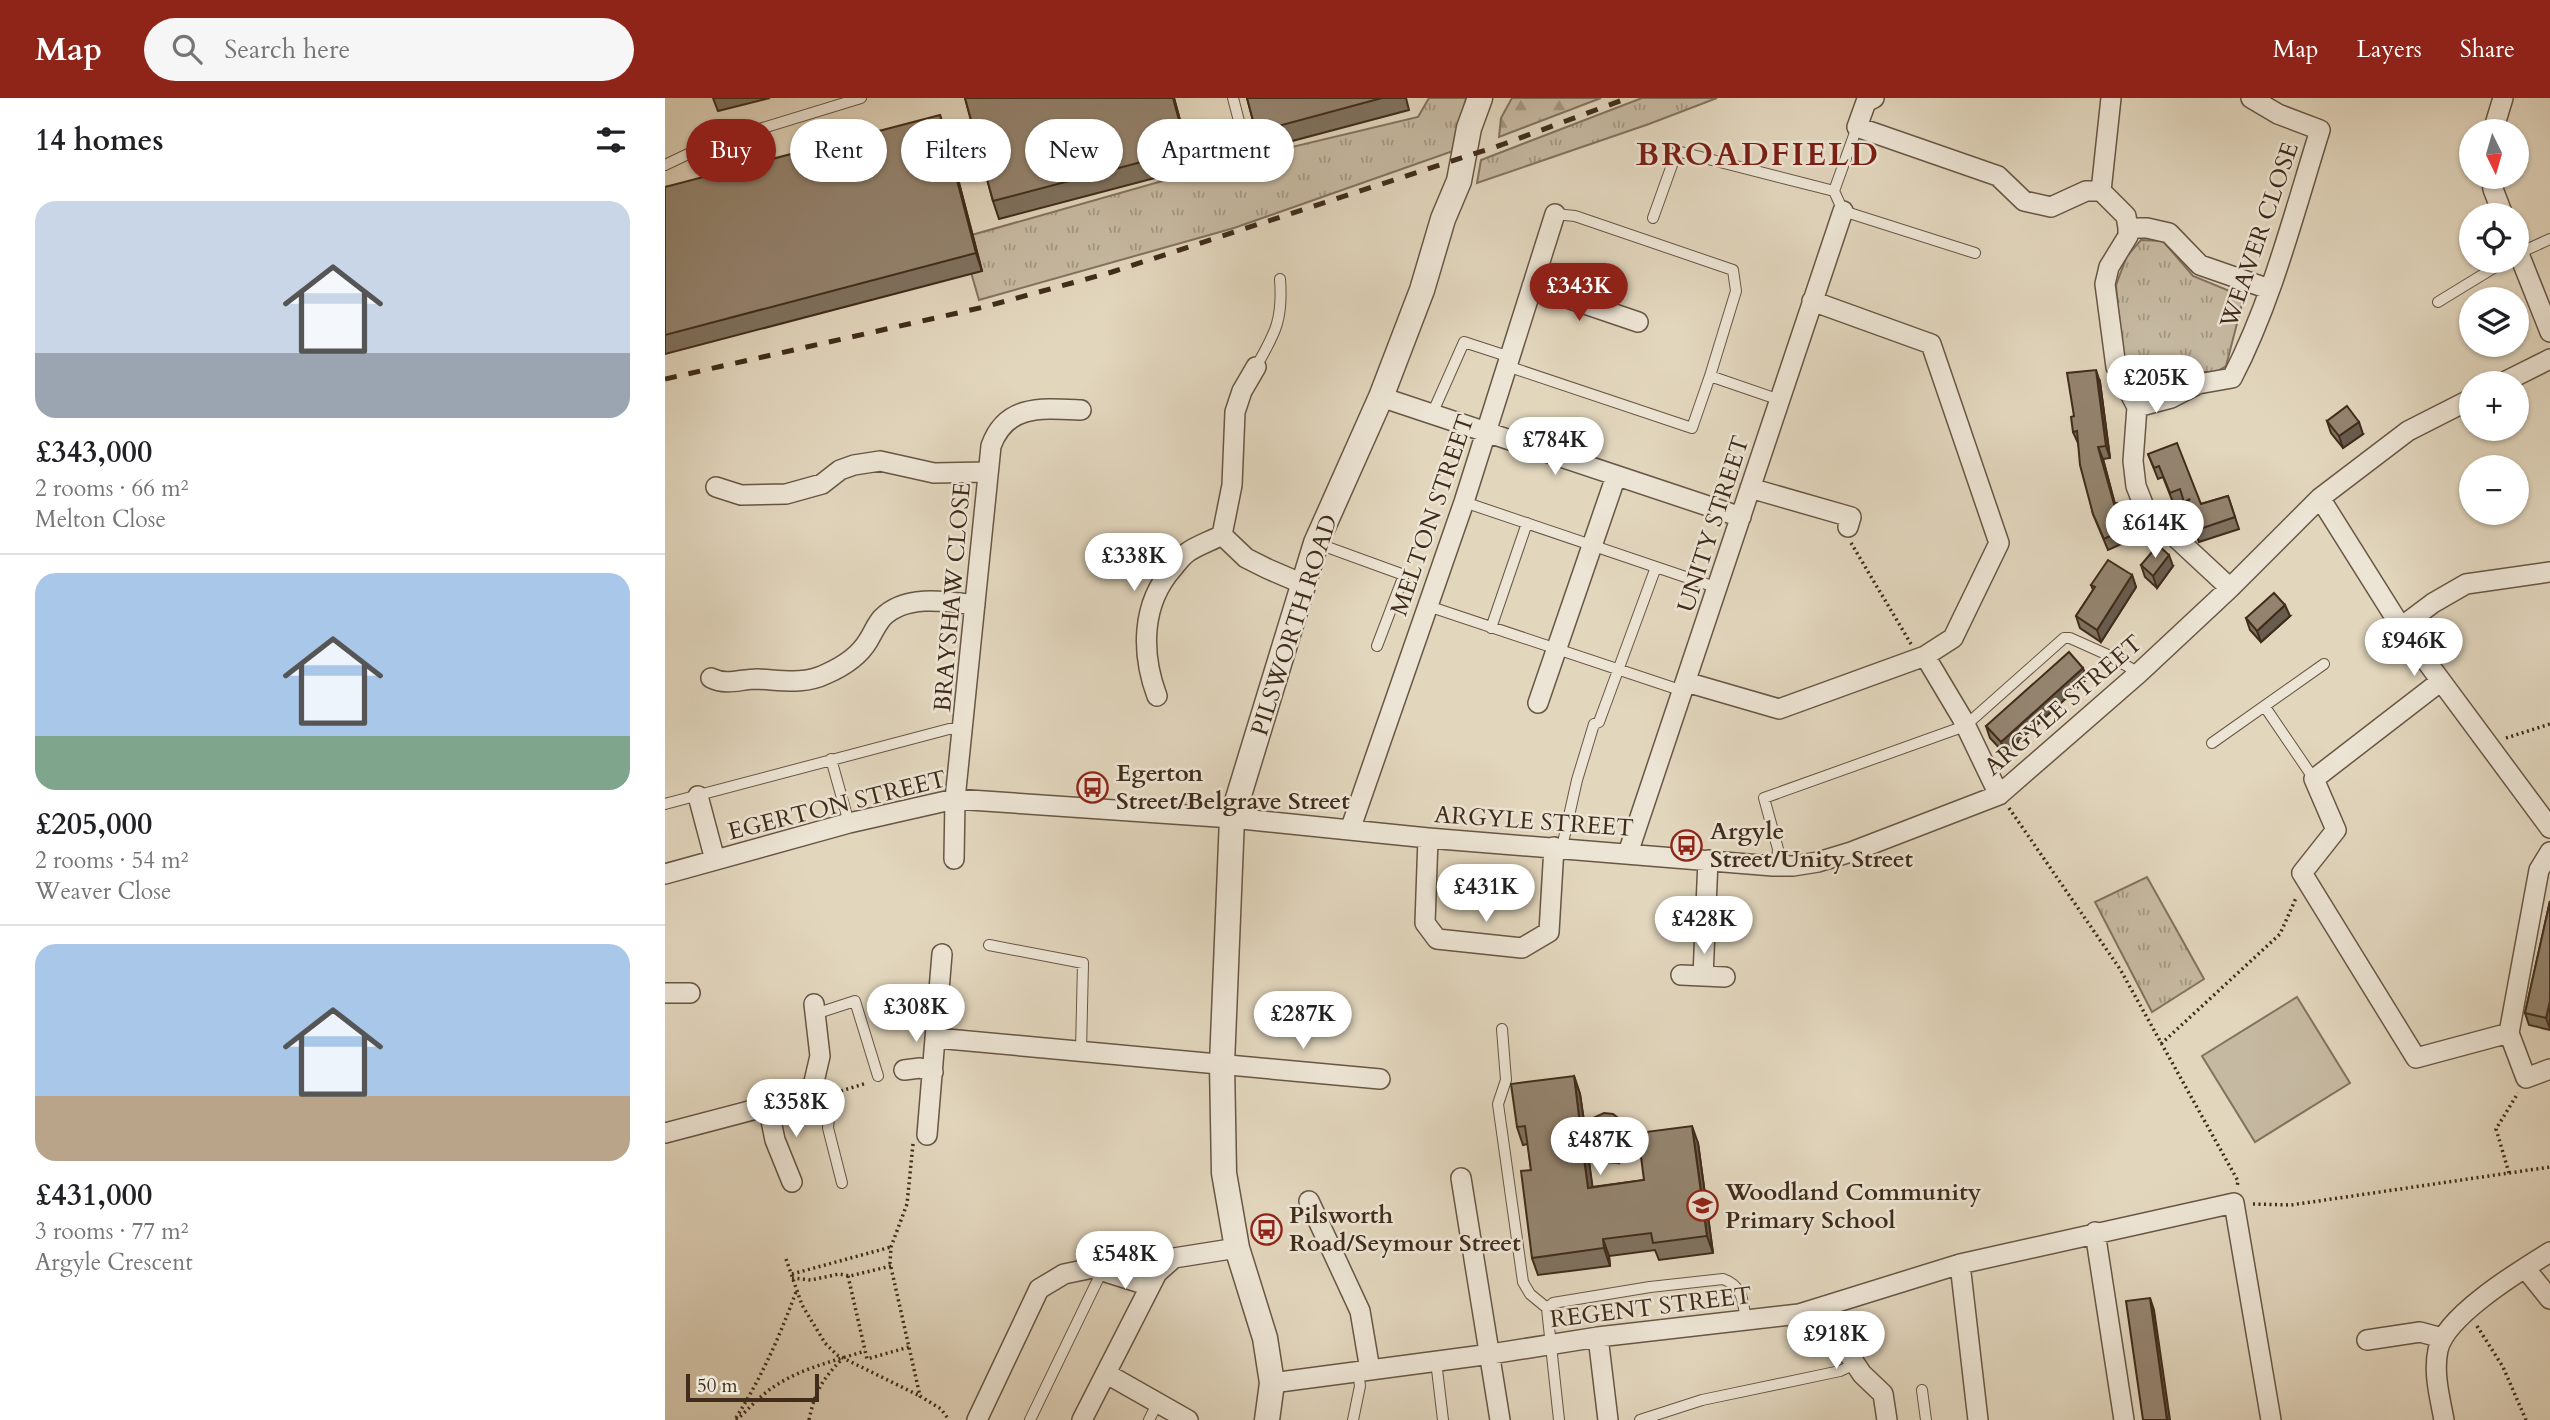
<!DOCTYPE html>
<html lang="en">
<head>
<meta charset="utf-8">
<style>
	body { margin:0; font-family:Cardo,serif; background:#f6f6f6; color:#202124; height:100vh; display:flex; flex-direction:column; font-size:26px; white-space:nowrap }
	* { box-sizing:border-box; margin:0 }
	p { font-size:23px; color:#757577 }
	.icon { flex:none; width:38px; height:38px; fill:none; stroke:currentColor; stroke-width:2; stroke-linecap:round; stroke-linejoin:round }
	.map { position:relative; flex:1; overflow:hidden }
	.side { display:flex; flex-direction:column; background:#fff; width:665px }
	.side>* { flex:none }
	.hud { position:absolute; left:21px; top:21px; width:665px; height:63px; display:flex; gap:14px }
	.needle { width:46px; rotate:175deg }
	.fabs { position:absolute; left:1794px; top:21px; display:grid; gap:14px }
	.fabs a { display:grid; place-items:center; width:70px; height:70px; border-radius:50%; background:#fff; box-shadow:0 2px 5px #0004; font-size:35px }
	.scale { position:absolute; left:21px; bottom:18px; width:133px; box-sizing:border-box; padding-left:7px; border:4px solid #402c1b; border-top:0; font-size:19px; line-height:24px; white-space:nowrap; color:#402c1b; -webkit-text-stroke:5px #ece4d4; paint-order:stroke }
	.price { position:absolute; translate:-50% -60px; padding:0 16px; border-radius:24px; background:#fff; color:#222; font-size:23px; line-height:46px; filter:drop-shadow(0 2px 4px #0008) }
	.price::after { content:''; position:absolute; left:50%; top:42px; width:21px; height:16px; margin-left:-10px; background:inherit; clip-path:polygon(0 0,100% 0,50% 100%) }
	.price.current { background:#8f2418; color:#fff }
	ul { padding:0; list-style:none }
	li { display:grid; align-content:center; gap:14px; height:371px; padding:0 35px }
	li+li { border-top:2px solid #e0e0e0 }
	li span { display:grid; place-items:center; height:217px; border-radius:21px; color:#555 }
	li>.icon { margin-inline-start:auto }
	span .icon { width:126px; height:126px; fill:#fffc; stroke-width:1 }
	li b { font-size:30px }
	h2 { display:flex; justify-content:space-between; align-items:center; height:84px; padding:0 35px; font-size:30px }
	.tag { padding:0 24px; border-radius:32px; background:#fff; box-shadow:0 2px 5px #0004; font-size:24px; line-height:63px }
	.tag.current { background:#8f2418; color:#fff }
	header { display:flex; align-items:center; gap:42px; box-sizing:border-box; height:98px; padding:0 35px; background:#8f2418; color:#fff }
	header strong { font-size:33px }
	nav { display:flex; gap:38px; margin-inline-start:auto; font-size:24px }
	.search { width:490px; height:63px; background:#f6f6f6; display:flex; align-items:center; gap:18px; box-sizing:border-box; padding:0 24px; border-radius:38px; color:#757577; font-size:26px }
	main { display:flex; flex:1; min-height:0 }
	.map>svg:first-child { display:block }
</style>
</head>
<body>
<header>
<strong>Map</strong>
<div class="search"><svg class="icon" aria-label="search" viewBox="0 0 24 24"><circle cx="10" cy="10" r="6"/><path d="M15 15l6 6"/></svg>Search here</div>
<nav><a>Map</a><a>Layers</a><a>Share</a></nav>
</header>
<main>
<section class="side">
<h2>14 homes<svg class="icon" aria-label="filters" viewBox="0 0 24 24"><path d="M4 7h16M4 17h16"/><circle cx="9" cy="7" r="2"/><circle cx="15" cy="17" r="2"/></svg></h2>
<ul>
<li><span style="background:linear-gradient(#c9d6e8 70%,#9aa5b1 0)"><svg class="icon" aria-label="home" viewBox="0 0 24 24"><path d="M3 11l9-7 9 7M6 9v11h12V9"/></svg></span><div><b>£343,000</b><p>2 rooms · 66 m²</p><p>Melton Close</p></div></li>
<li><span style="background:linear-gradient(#a9c7e8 75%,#7fa58c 0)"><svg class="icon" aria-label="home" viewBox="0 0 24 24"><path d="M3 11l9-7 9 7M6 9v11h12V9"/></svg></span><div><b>£205,000</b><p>2 rooms · 54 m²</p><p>Weaver Close</p></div></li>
<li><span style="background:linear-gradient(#a9c7e8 70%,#b9a48a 0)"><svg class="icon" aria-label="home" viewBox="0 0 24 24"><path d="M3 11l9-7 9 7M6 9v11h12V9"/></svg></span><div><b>£431,000</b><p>3 rooms · 77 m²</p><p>Argyle Crescent</p></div></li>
</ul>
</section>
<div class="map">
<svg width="1885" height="1322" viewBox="0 0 1885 1322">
	<defs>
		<pattern id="grass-tufts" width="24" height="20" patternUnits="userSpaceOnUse" patternTransform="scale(1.75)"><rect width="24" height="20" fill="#c6b9a1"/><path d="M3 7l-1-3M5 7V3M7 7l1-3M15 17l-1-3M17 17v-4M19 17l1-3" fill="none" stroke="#a29782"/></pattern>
		<pattern id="forest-firs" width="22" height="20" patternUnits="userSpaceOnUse" patternTransform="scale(1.75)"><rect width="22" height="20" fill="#c6b9a1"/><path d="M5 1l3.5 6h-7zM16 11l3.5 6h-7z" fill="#a29782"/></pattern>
	</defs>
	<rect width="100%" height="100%" fill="#e2d6bd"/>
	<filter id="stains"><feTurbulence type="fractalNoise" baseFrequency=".00286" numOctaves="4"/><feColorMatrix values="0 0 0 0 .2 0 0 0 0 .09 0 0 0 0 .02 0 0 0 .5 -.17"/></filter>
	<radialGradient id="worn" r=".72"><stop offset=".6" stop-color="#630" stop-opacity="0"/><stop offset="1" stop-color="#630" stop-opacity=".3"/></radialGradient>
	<!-- grass -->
	<path fill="url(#grass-tufts)" stroke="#83725e" stroke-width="2" d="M 764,0 L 801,0 L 791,52 L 569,130 L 314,202 L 296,140 L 568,63 L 753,19 Z
		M 977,0 L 1052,0 L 984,26 L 812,85 L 816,62 Z
		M 1476,142 L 1498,143 L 1528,178 L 1572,196 L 1577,206 L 1561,268 L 1551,274 L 1533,274 L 1485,295 L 1471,291 L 1458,269 L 1451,187 L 1462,158 Z
		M 1482,779 L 1539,881 L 1487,914 L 1430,804 Z"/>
	<!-- forest -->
	<path fill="url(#forest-firs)" stroke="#83725e" stroke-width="2" d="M 847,0 L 936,0 L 834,39 L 836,20 Z"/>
	<!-- pitch -->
	<path fill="#c6b9a1" stroke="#83725e" stroke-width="2" d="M 1632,899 L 1685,985 L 1590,1044 L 1537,958 Z"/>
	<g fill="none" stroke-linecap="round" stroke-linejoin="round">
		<defs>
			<path id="service" d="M 568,0 L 580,46
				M 1192,29 L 1169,93 L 1178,113 L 1310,155
				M 0,67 L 42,47 L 196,0
				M 890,116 L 910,118 L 1068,172 L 1071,193 L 1045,278
				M 988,120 L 1012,53 L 1169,93
				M 1852,156 L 1885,141
				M 1773,204 L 1840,163
				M 842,268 L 1027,330 L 1045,278 L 1115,302
				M 591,269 C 611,234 618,221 615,181
				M 767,316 L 799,244 L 845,259
				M 799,404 L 991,469
				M 651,445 L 739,477 L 712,548
				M 763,508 L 1018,593
				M 826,530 L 862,425
				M 1600,609 L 1649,681
				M 1547,645 L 1659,566
				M 166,661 L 184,725
				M 0,706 L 284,631 L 298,631
				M 897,749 L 912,682 L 929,626 L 934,624 L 991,469 L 1053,490
				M 1112,768 L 1113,751 L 1099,700 L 1300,628 L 1399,540 L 1405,540 L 1443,557 L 1474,575
				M 324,847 L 418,865 L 416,953
				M 150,916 L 190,903 L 213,978
				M 837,931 L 841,982 L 833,1006 L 858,1184 L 865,1196 L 882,1210
				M 166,996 L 163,1030 L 177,1085
				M 771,1263 L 778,1322
				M 1257,1292 L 1261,1322
				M 365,1322 L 437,1173
				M 484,1322 L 493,1304
				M 688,1322 L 695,1288 L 693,1273
				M 894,1322 L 883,1220 L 882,1210 L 888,1205 L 985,1189 L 1058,1181 C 1078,1188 1078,1204 1081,1223
				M 975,1322 L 1037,1302 L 1175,1273 L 1190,1266"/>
			<path id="minor" d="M 1209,0 L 1201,4 L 1192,29 L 1333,78 L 1359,103 L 1386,109 L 1421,93 L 1436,93 L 1461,118 L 1463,130 L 1463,138 L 1444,169 L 1440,186 L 1451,269 L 1472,309 L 1468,363 L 1471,388 L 1480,411 L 1565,490
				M 1828,33 L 1838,0
				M 1826,79 L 1828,91 L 1838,117
				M 1436,93 L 1446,0
				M 1463,130 L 1482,130 L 1504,135 L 1535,167 L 1604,191
				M 1852,151 L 1885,234
				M 867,188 L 973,224
				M 1837,285 L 1885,261
				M 716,299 L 1076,419
				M 1472,309 L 1506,300 L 1533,286 L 1567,280 C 1607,203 1629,115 1655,32 L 1613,16 L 1586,0
				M 51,389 L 76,397 L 121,396 L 157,386 L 175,372 L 189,367 L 215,363 L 269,375 L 323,374
				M 1085,390 L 1186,419 L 1183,429
				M 1655,400 L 1736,529 L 1885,730
				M 557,437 L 567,387 L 570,314 L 577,293 L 591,269
				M 557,437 L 581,460 L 603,471 L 638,486
				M 1736,529 L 1768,505 L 1801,486 L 1885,474
				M 1260,558 L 1297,620 L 1334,697
				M 46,580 C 63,588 75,581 92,581 C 116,582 139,587 161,576 C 177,569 194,558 203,543 C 208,535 211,527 217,520 C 240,496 281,503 310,507
				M 1776,583 L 1649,681 L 1671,732 L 1637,775 L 1751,960 L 1844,935
				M 1021,584 L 1114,611 L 1260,558 L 1288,540 L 1334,445 L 1266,246 L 1147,203
				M 492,598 C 476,555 476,506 508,470 C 512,465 517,458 523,454 C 533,447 546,443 557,437
				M 873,605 L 951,378
				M 33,698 L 50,762
				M 685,732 L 799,404 L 890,116
				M 763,740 L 760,825 L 772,841 L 857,850 L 884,834 L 889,749
				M 1885,754 L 1874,772 L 1844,935 L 1861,980 L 1885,971
				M 963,755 L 1178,113
				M 289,761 L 290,701 L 326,348 C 341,306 377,310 416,312
				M 0,776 L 184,725 L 290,701 L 567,720 L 763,740 L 1108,768 L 1128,768 L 1153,764 L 1186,754 L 1334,697 L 1474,575 L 1565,490 L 1655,400 L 1743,333 L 1806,301
				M 1016,877 L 1060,879
				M 1038,878 L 1043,762
				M 0,895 L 25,895
				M 271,940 L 715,981
				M 239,972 L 255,970 L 268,974
				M 103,1008 L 110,1042 L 127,1084
				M 0,1035 L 103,1008 L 148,988 L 155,958 L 149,906
				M 262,1037 L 277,856
				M 796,1080 L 835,1322
				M 644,1103 L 695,1213 L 705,1272
				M 1430,1134 L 1459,1322
				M 1295,1166 L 1313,1322
				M 1860,1170 L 1885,1201
				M 1161,1208 L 1183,1255 L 1197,1276 L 1218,1296 L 1222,1322
				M 933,1239 L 943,1322
				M 1702,1242 L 1755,1234 L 1777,1240
				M 442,1276 L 523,1322
				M 607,1285 L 826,1256 L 933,1239 L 1134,1216 L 1295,1166 L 1569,1105 L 1606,1322
				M 312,1322 L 374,1191 L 399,1176 L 428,1170 L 485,1188
				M 417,1322 L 492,1175 L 509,1160 L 572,1150
				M 1779,1322 C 1775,1300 1768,1275 1773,1252 C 1780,1218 1856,1172 1885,1154"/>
			<path id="tertiary" d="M 602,1322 L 607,1285 L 600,1240 L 572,1150 L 559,1075 L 557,966 L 567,720 L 651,445 L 716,299 L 757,192 L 778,121 L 794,83 L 804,30 L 815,0"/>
		</defs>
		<!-- service casing -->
		<use href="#service" stroke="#685644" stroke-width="12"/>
		<!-- minor casing -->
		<use href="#minor" stroke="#685644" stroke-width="22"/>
		<!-- tertiary casing -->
		<use href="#tertiary" stroke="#685644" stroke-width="27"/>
		<!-- path -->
		<path stroke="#402c1b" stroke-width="3.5" stroke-dasharray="2 3.5" stroke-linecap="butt" d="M 1186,445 L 1246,546
			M 1841,640 L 1885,626
			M 1344,710 L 1455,871 L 1573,1083 L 1572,1089
			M 1496,946 L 1615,836 L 1631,800
			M 176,993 L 202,985
			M 248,1046 L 242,1106 L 226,1149 L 225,1165 L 255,1298 L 276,1311 L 284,1322
			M 1844,1075 L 1831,1031 L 1853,995
			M 1588,1106 L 1626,1107 L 1885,1069
			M 121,1161 L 137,1207 L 160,1245 L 172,1257 L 255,1298
			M 127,1176 L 226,1149
			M 183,1178 L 202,1261 L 244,1249
			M 127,1180 L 146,1182 L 174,1176 L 185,1178 L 226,1168
			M 1812,1228 L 1838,1269 L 1861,1322
			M 71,1320 C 97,1278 114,1240 131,1194
			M 71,1322 C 81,1314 89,1304 99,1296 C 128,1272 166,1264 200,1253
			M 144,1322 C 150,1293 157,1282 177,1261"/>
		<!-- service -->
		<use href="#service" stroke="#ece4d4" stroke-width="10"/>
		<!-- minor -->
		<use href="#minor" stroke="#ece4d4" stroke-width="19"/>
		<!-- tertiary -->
		<use href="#tertiary" stroke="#ece4d4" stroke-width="24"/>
		<!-- rail -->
		<path stroke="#402c1b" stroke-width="5" stroke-dasharray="12 12" stroke-linecap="butt" d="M 0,281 L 319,209 L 447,174 L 836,47 L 963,0"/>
	</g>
	<!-- wall -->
	<path fill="#7f725f" stroke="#402c1b" stroke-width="2" d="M 48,0 L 105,0 L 53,13 Z
		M 300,0 L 509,0 L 528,70 L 334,121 L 328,103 Z
		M 582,0 L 741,0 L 744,12 L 597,51 L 591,34 Z
		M 281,35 L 317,173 L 0,256 L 0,89 Z
		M 1435,284 L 1445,360 L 1438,361 L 1450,406 L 1464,429 L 1468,441 L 1443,452 L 1428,416 L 1413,345 L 1408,334 Z
		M 1662,323 L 1698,336 L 1678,350 L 1666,335 Z
		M 1483,356 L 1536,406 L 1563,398 L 1574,431 L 1534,444 L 1518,403 L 1509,407 L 1498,379 L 1493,381 Z
		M 1476,467 L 1508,468 L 1492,490 L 1480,479 Z
		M 1467,477 L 1471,489 L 1436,544 L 1415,530 L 1411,518 L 1428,492 L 1426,487 Z
		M 1625,518 L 1596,544 L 1585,532 L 1581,520 Z
		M 1422,581 L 1340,656 L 1325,640 L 1321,628 Z
		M 1885,803 L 1885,932 L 1864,927 L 1860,915 Z
		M 909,978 L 915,996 L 919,1024 L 966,1053 L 954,1065 L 924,1063 L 927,1089 L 979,1082 L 1033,1045 L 1048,1155 L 994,1162 L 990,1152 L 944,1158 L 945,1168 L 873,1177 L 867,1160 L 866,1072 L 863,1046 L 858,1047 L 852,1029 Z"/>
	<!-- shaded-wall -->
	<path fill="#685c4e" stroke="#402c1b" stroke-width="2" d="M 508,0 L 509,0 L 528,70 L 522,52 Z
		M 275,17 L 281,35 L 317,173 L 311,155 Z
		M 1431,272 L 1435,284 L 1445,360 L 1441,348 Z
		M 1694,324 L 1698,336 L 1678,350 L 1674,338 Z
		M 1433,349 L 1438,361 L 1453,418 L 1449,406 Z
		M 1504,457 L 1508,468 L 1492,490 L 1488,478 Z
		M 1467,477 L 1471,489 L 1436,544 L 1432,532 Z
		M 1620,507 L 1625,518 L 1596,544 L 1592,533 Z
		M 1418,570 L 1422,581 L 1340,656 L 1336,644 Z
		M 1885,903 L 1885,931 L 1881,920 Z
		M 909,978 L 915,996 L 922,1043 L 915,1026 Z
		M 1027,1028 L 1033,1045 L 1048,1155 L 1042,1138 Z
		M 960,1036 L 966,1053 L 954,1065 L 947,1047 Z
		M 917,1045 L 924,1063 L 930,1107 L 923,1090 Z
		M 938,1141 L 944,1158 L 945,1168 L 939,1150 Z
		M 1485,1200 L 1489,1212 L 1505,1322 L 1502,1322 Z"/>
	<!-- building -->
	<path fill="#94846f" stroke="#402c1b" stroke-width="2" d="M 300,0 L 508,0 L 522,52 L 328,103 Z
		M 582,0 L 717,0 L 591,34 Z
		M 275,17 L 311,155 L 0,237 L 0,89 Z
		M 1431,272 L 1441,348 L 1433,349 L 1449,406 L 1452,405 L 1464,429 L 1439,441 L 1428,416 L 1415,367 L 1412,333 L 1408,334 L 1406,319 L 1409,318 L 1402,275 Z
		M 1682,308 L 1694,324 L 1674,338 L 1662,323 Z
		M 1512,345 L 1536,406 L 1563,398 L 1570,419 L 1529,433 L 1520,408 L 1525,401 L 1519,404 L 1515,391 L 1505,395 L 1494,368 L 1489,370 L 1483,356 Z
		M 1493,447 L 1504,457 L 1488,478 L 1476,467 Z
		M 1443,462 L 1467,477 L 1432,532 L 1411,518 L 1430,489 L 1426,487 Z
		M 1609,495 L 1620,507 L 1592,533 L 1581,520 Z
		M 1404,554 L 1418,570 L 1336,644 L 1321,628 Z
		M 1885,803 L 1885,903 L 1881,920 L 1860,915 Z
		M 909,978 L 915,1026 L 939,1015 L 948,1016 L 953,1020 L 960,1036 L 947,1047 L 917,1045 L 923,1090 L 979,1082 L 973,1035 L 1027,1028 L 1042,1138 L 988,1145 L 986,1135 L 938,1141 L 939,1150 L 867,1160 L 856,1073 L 866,1072 L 860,1028 L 852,1029 L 846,986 Z
		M 1485,1200 L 1502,1322 L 1478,1322 L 1461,1203 Z"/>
	<!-- icons -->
	<defs>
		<symbol id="bus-ring" viewBox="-11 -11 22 22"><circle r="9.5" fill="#ece4d4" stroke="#8f2418" stroke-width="1.5"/><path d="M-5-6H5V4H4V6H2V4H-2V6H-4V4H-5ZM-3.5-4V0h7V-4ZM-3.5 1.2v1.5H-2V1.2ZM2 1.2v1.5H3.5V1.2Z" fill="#8f2418"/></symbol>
		<symbol id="school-ring" viewBox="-11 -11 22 22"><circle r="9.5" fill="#ece4d4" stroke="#8f2418" stroke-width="1.5"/><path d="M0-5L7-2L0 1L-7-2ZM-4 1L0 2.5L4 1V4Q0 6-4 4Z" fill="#8f2418"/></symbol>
	</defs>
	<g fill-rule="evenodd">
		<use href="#bus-ring" x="410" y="672" width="35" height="35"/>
		<use href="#bus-ring" x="1004" y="730" width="35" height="35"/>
		<use href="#school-ring" x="1020" y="1090" width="35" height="35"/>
		<use href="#bus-ring" x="584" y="1114" width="35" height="35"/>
	</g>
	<g text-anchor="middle" stroke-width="5" stroke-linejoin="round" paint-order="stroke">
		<!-- street labels -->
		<g font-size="24" fill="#402c1b" stroke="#ece4d4">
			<text transform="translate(1594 137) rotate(-71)" y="8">WEAVER CLOSE</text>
			<text transform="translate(767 417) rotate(-71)" y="8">MELTON STREET</text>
			<text transform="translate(1048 426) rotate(-72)" y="8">UNITY STREET</text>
			<text transform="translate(287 499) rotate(-85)" y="8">BRAYSHAW CLOSE</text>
			<text transform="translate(629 527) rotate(-72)" y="8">PILSWORTH ROAD</text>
			<text transform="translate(1398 607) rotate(-41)" y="8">ARGYLE STREET</text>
			<text transform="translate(172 707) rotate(-14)" y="8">EGERTON STREET</text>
			<text transform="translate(869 723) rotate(4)" y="8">ARGYLE STREET</text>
			<text transform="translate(986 1209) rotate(-7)" y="8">REGENT STREET</text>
		</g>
		<!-- poi labels -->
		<g font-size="24" font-weight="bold" fill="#402c1b" stroke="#ece4d4" text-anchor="start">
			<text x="451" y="683">Egerton<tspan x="451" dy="28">Street/Belgrave Street</tspan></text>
			<text x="1045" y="741">Argyle<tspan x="1045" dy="28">Street/Unity Street</tspan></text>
			<text x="1060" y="1102">Woodland Community<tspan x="1060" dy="28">Primary School</tspan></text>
			<text x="624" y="1125">Pilsworth<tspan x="624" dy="28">Road/Seymour Street</tspan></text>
		</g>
		<!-- district labels -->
		<g font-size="32" font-weight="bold" letter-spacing="2" fill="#7a1f14" stroke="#ece4d4">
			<text x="1093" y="67">BROADFIELD</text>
		</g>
	</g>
	<rect width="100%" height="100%" filter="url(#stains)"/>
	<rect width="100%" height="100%" fill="url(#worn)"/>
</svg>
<div class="fabs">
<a><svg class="needle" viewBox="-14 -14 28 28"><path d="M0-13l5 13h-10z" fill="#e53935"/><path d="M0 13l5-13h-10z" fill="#757577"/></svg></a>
<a><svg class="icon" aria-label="locate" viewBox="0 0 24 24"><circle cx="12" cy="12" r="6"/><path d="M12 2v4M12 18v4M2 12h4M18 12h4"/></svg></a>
<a><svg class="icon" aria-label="layers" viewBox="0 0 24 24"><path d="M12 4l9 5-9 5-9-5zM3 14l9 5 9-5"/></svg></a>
<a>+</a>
<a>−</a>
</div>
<div class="scale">50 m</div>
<b class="price current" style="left:914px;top:225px">£343K</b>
<b class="price" style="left:1491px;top:317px">£205K</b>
<b class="price" style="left:890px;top:379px">£784K</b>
<b class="price" style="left:1490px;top:462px">£614K</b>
<b class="price" style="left:469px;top:495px">£338K</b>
<b class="price" style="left:1749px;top:580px">£946K</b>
<b class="price" style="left:821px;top:826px">£431K</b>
<b class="price" style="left:1039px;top:858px">£428K</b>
<b class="price" style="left:251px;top:946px">£308K</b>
<b class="price" style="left:638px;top:953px">£287K</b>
<b class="price" style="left:131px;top:1041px">£358K</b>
<b class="price" style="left:935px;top:1079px">£487K</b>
<b class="price" style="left:460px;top:1193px">£548K</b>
<b class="price" style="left:1171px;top:1273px">£918K</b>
<div class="hud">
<a class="tag current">Buy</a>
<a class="tag">Rent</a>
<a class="tag">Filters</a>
<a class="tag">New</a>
<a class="tag">Apartment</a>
</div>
</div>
</main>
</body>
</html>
